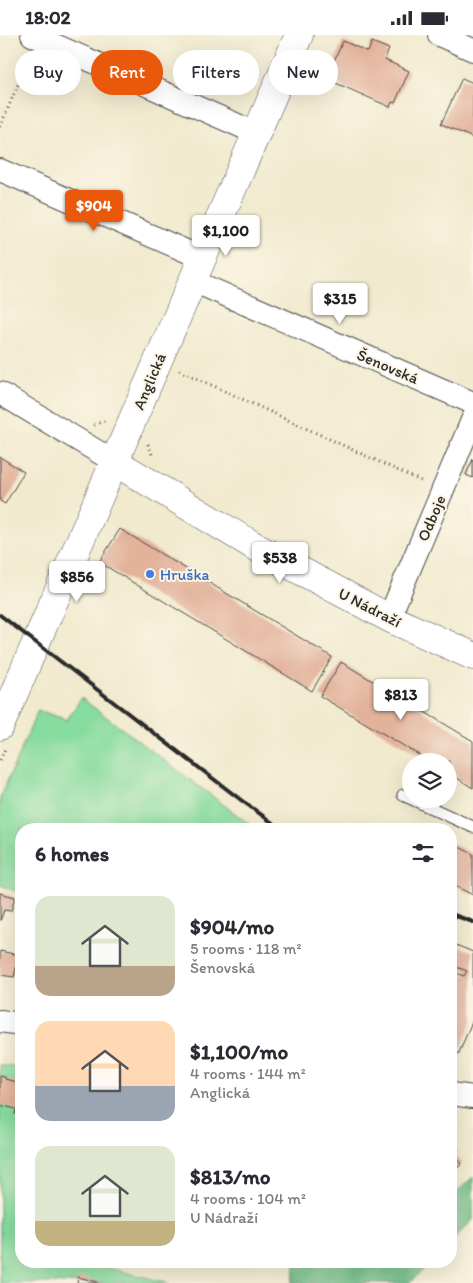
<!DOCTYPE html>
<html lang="en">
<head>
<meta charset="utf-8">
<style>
	body { margin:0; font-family:Itim,sans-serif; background:#f2f2f3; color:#2b2b33; height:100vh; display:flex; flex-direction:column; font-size:19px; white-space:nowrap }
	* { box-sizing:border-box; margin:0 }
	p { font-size:16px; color:#7c7c81 }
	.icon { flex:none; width:28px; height:28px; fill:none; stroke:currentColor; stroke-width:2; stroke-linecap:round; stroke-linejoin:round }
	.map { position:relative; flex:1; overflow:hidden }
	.side { position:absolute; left:15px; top:788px; width:442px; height:445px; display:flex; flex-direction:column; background:#fff; border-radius:20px; box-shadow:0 5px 20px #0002 }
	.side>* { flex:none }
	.top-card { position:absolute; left:15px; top:15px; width:444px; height:45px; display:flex; gap:10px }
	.tools { position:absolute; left:402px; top:718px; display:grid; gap:10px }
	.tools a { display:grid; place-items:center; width:55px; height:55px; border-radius:50%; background:#fff; box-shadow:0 5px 20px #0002; font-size:25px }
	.price { position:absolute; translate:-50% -42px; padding:0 11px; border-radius:5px; background:#fff; color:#222; font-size:16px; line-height:32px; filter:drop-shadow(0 1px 2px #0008) }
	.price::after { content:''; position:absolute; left:50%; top:30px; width:15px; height:11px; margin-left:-8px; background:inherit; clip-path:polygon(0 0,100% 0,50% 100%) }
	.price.active { background:#ea580c; color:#fff }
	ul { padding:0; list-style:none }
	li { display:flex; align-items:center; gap:15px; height:125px; padding:0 20px }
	li span { display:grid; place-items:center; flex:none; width:140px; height:100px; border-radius:15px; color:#555 }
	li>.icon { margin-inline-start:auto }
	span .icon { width:60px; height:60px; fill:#fffc; stroke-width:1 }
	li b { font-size:21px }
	h2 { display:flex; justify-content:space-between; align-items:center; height:60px; padding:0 20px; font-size:21px }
	.pill { padding:0 18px; border-radius:22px; background:#fff; box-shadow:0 5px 20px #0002; font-size:18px; line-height:45px }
	.pill.active { background:#ea580c; color:#fff }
	.status { display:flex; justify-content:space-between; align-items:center; height:35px; padding:0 25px; background:#fff; direction:ltr }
	.status svg { height:14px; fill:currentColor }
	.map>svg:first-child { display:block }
</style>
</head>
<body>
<div class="status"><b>18:02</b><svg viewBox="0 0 49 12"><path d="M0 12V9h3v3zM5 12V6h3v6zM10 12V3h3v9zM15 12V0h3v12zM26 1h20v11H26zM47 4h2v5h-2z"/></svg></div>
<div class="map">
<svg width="473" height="1248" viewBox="0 0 473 1248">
	<rect width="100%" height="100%" fill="#fcf5e5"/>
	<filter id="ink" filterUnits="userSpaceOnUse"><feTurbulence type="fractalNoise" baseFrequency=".02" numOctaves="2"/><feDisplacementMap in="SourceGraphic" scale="10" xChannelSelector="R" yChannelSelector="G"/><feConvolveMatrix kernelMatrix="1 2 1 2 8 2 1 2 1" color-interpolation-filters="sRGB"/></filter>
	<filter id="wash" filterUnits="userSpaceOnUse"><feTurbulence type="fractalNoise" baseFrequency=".0096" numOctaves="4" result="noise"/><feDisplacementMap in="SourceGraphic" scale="20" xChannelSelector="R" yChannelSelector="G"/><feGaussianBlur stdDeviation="1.12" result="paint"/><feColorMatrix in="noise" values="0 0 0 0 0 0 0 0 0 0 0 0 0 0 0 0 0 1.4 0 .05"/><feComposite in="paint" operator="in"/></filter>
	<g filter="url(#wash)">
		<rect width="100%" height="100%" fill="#f1eacf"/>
		<!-- green -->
		<path fill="#86db9e" stroke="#588364" d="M 81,663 L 256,794 L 21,794 L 21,858 L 0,850 L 0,763 L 38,675 L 67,685 Z
			M 0,1030 L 21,1033 L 21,1226 L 78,1226 L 170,1248 L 0,1248 Z"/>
		<!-- forest -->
		<path fill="#6cbb85" stroke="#4c7358" d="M 473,1142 L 473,1185 L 451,1207 L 451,1162 Z
			M 296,1226 L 432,1226 L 410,1248 L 292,1248 Z"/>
		<g id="blocks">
			<!-- building -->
			<path fill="#e2b29b" d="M 343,6 L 368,17 L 372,7 L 389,14 L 385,25 L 409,36 L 395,68 L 392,67 L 390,72 L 329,45 L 331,40 L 328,39 Z
				M 462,43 L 473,48 L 473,103 L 441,89 Z
				M 0,422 L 24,437 L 5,469 L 0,466 Z
				M 473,424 L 473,443 L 466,440 Z
				M 120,494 L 332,622 L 312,656 L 99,527 Z
				M 341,627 L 473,706 L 473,753 L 449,738 L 449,726 L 429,726 L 320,661 Z
				M 451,808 L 473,819 L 473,860 L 451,849 Z
				M 0,858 L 15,862 L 11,876 L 4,875 L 0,886 Z
				M 451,908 L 473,917 L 473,984 L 459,1018 L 451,1023 L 451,936 L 464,941 L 467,936 L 451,930 Z
				M 0,916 L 19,920 L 14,942 L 0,940 Z
				M 0,1041 L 5,1042 L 5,1044 L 21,1048 L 21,1081 L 15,1079 L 16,1074 L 0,1070 Z
				M 451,1110 L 457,1117 L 454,1119 L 462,1129 L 451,1138 Z
				M 78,1242 L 98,1247 L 98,1248 L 77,1248 Z"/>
		</g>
	</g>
	<g filter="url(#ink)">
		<use href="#blocks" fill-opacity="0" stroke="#494844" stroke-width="1"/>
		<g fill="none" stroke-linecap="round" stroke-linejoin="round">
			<defs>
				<path id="lane" d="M 403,760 L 473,792"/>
				<path id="street" d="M 32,0 L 256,98
					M 439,0 L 473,15
					M 0,135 L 202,223
					M 193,246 L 473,368
					M 0,358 L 115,427
					M 389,583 L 473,383
					M 0,986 L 21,989
					M 451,1059 L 473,1062"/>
				<path id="secondary" d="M 115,427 L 256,512 L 389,583 L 473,621
					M 0,691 C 101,461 199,230 299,0"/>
			</defs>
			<!-- lane casing -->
			<use href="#lane" stroke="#494844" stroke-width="13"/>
			<!-- street casing -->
			<use href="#street" stroke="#494844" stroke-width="24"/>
			<!-- secondary casing -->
			<use href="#secondary" stroke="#494844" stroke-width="29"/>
			<!-- path -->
			<path stroke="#494844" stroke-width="3" stroke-dasharray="1 4" stroke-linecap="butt" d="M 0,92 L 30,21
				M 179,335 L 423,447
				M 94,390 L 107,385
				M 148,409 L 153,422
				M 0,725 L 5,714"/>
			<!-- lane -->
			<use href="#lane" stroke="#fff" stroke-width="11"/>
			<!-- street -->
			<use href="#street" stroke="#fff" stroke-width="22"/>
			<!-- secondary -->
			<use href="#secondary" stroke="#fff" stroke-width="28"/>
			<!-- rail -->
			<path stroke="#2b2b2b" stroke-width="4" d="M 0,580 L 241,765 L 281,794
				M 451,879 L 473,887"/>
		</g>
	</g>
	<!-- markers -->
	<circle fill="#3f7fe0" stroke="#fcf5e5" stroke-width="2" cx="150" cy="539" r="5"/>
	<g text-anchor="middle" stroke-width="4" stroke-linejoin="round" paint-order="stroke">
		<!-- street labels -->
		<g font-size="16" fill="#2b2b2b" stroke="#fcf5e5">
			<text transform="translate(388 331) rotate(23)" y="6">Šenovská</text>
			<text transform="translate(149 346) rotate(-67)" y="6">Anglická</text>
			<text transform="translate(431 483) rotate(-67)" y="6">Odboje</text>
			<text transform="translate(370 572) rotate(27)" y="6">U Nádraží</text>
		</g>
		<!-- shop labels -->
		<g font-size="16" fill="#366cbe" stroke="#fcf5e5" text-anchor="start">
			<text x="160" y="545">Hruška</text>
		</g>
	</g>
</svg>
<div class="tools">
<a><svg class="icon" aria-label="layers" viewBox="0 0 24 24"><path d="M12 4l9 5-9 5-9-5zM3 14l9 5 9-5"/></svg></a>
</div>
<b class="price active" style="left:94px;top:197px">$904</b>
<b class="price" style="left:226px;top:222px">$1,100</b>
<b class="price" style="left:340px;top:290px">$315</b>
<b class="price" style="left:280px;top:549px">$538</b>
<b class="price" style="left:77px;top:568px">$856</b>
<b class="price" style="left:401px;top:686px">$813</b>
<div class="top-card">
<a class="pill">Buy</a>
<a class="pill active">Rent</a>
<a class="pill">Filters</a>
<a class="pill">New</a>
</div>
<section class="side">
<h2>6 homes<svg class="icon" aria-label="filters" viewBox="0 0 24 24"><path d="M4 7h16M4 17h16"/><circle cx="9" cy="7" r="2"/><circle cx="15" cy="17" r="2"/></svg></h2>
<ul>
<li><span style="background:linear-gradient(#dfe7d0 70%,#b9a48a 0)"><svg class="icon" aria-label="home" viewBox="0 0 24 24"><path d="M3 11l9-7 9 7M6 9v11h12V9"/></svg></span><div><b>$904/mo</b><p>5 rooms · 118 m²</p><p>Šenovská</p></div></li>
<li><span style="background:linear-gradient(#ffd9b3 65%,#9aa5b1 0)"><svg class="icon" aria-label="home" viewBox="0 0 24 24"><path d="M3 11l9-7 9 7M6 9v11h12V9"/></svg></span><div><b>$1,100/mo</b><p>4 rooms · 144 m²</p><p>Anglická</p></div></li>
<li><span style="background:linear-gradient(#dfe7d0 75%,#c2b280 0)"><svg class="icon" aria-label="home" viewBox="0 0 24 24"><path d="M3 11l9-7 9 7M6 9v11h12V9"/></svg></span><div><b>$813/mo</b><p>4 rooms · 104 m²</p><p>U Nádraží</p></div></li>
</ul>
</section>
</div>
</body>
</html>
